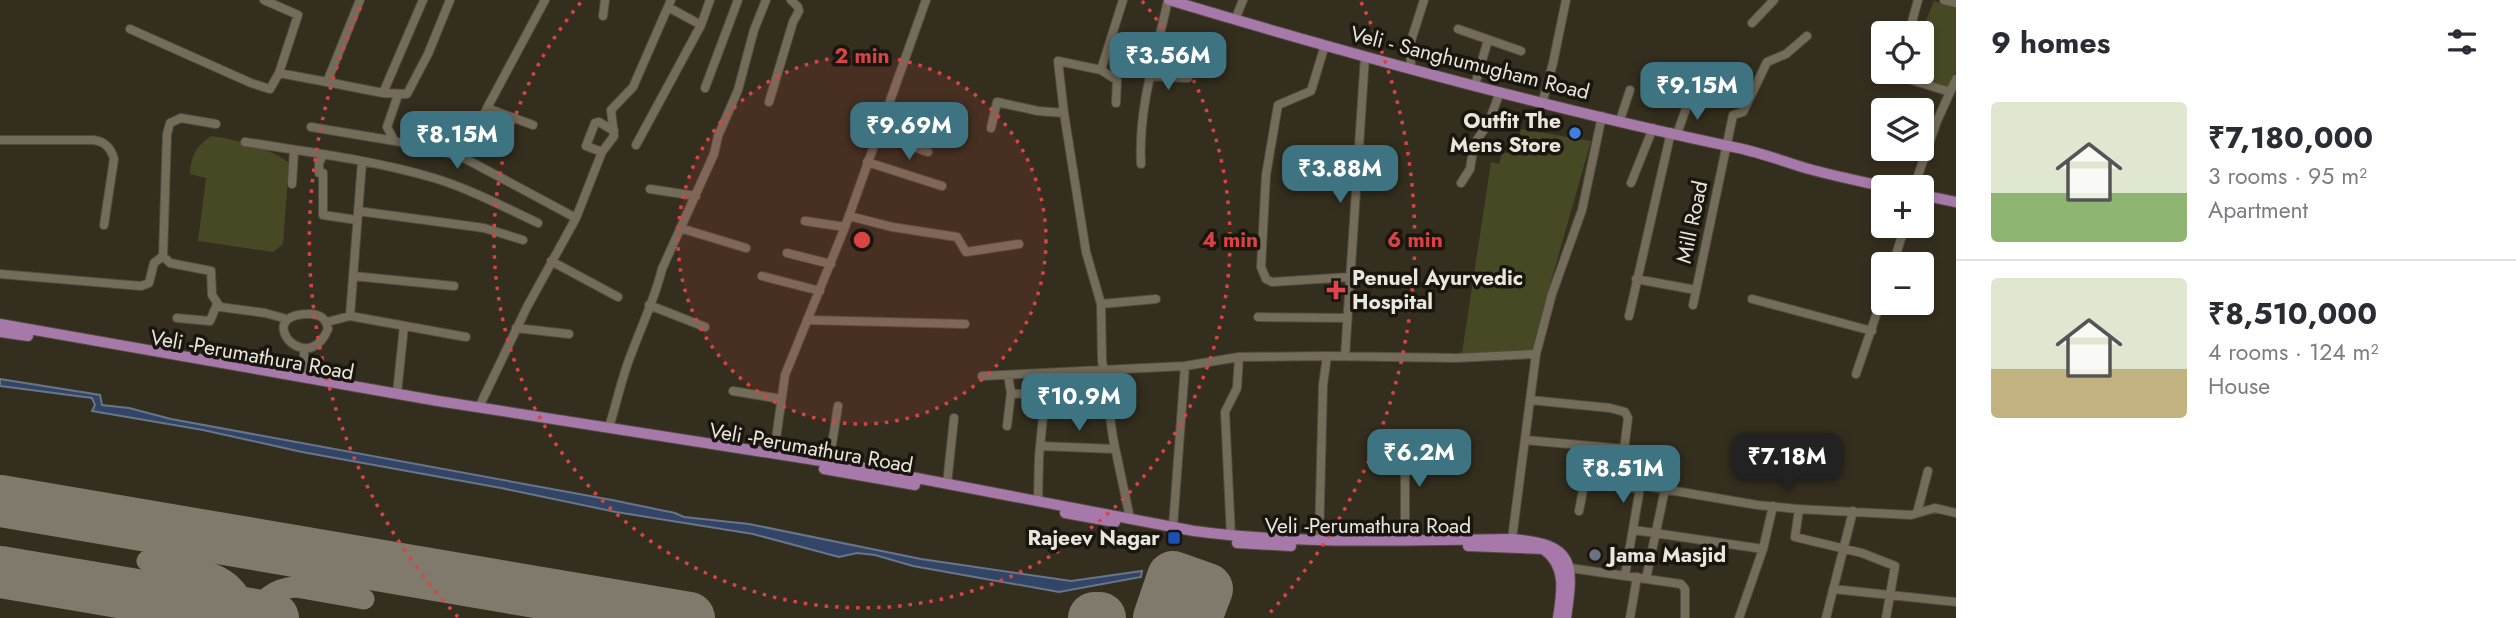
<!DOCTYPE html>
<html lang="en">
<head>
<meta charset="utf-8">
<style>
	body { margin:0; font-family:Jost,sans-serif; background:#f2f2f3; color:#2b2b33; height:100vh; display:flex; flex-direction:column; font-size:26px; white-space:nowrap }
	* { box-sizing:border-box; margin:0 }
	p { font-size:23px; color:#7c7c81 }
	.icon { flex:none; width:38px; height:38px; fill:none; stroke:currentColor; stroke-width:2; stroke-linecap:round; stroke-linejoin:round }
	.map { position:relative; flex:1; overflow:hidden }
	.drawer { display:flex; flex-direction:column; background:#fff; width:560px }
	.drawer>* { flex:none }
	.controls { position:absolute; left:1871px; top:21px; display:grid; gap:14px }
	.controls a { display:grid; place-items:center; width:63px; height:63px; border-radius:7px; background:#fff; box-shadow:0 4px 10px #0003; font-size:35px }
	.price { position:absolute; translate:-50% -60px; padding:0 16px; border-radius:14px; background:#3e7381; color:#fff; font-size:23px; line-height:46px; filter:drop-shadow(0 2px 4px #0008) }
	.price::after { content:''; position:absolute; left:50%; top:42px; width:21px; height:16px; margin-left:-10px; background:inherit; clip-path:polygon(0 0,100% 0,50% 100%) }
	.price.current { background:#222; color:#fff }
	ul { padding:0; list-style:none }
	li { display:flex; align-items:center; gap:21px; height:175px; padding:0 35px }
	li+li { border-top:2px solid #e1e1e2 }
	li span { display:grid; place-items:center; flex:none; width:196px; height:140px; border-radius:7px; color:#555 }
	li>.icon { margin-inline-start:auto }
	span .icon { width:84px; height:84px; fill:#fffc; stroke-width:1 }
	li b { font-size:30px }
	h2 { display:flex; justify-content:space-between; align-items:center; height:84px; padding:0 35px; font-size:30px }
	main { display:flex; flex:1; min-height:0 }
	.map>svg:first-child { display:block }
</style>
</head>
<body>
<main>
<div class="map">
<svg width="1956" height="618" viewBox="0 0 1956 618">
	<rect width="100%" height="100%" fill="#342e1e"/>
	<!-- green -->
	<path fill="#474924" d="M 1934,1 L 1956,8 L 1956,71 L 1949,88 L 1902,73 L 1922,72 L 1922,33 L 1912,33 L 1916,20 L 1925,23 Z
		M 1521,129 L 1591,141 L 1531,352 L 1462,353 L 1491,162 L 1499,164 L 1502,153 L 1516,152 Z
		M 211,136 C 235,139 272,149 289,163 L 283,244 L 273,252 L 198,241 L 206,178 L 190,174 C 191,156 196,146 211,136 Z"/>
	<!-- water -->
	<path fill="#324566" stroke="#697589" stroke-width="2" d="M 0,379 L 100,395 L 102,405 L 129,408 L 171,419 L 612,500 L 675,513 L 684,517 L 749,524 L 921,559 L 1071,581 L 1142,571 L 1141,577 L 1059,592 L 913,566 L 875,555 L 857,553 L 839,557 L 753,534 L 616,512 L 501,488 L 302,452 L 203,430 L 92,411 L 95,405 L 92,398 L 0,386 Z"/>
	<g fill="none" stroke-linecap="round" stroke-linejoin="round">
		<!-- taxiway -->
		<path stroke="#807a6d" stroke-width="21" d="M 147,561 C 188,569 239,565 247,618
			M 251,618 C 262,600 274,588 296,587 L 364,599"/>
		<!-- runway -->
		<path stroke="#807a6d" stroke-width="52" d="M 0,501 L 689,618
			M 0,572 L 273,618
			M 1094,618 L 1100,618
			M 1159,618 L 1173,577 L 1207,589 L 1196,618"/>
		<defs>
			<path id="minor" d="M 264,0 L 298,15 L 279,73
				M 1944,0 L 1956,3
				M 668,7 L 701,25
				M 603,16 L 605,0
				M 1235,20 L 1243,0
				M 1752,23 L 1774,0
				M 130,29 L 251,83 L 270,89 L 279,73 L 327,82 L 360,0
				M 1458,29 L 1521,51
				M 1909,33 L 1918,0
				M 1325,45 L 1311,91 L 1278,105 L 1266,175 L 1261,267 L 1266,279 L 1272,282 L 1350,277
				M 1411,68 L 1410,44 L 1424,0
				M 1101,70 L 1117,80 L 1116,103
				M 1901,72 L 1905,78 L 1950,92
				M 1149,76 L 1188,78
				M 327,82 L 383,93 L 407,94 L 428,54 L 450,0
				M 1475,85 L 1488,40
				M 705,88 L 738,0
				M 383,93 L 423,0
				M 769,102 L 793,22 L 799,11 L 798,7 L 791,0
				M 1542,104 L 1553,63 L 1566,0
				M 487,108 L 533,125
				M 1064,113 L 1058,61 L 1101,70 L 1123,0
				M 1620,120 L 1630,90
				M 216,124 L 181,118 L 170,123 L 167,134 L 163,256 L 170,263 L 211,271 L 212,295 L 220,307 L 265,313 L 287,319
				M 311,127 L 419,145 L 464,158 L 576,218 L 527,307 L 479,407
				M 991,128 L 997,102 L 1038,111 L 1064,113 L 1086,252 L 1101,304 L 1102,360 L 1113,438 L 1130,518
				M 878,134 L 928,152
				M 1677,134 L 1689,100
				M 0,140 L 93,140 C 105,141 111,148 114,159 L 104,225
				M 394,140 L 387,127 L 398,95
				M 245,142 C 308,152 373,160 434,178 C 470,189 504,207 538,223
				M 636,145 L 701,25 L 710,0
				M 602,152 L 586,146 L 595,123 L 599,122 L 614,131
				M 323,155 L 319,163 L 319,173 L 323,173 L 323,215 L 357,220
				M 464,158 L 487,108 L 545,0
				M 867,162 L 942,186
				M 1141,164 C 1138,107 1156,55 1168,0
				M 1461,183 L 1470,169 L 1474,144 L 1488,124 L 1500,92
				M 1631,183 L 1653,128
				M 292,184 L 294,150
				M 1914,187 L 1937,121 L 1956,79
				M 650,189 L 696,196
				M 358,211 L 484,228 L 523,240
				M 849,216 L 892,227 L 957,237 L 966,252 L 1019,244
				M 576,218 L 602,152 L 614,136 L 611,110 L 633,87 L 671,0
				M 805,221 L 845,227
				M 680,228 L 746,248
				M 787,253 L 831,264
				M 551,261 L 618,297
				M 1893,264 L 1905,226
				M 0,274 L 141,286 L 149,283 L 154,263 L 163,256
				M 353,276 L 454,286
				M 762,276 L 820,291
				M 1636,279 L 1696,290
				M 1752,299 L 1872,331
				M 1101,304 L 1156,299
				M 649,305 L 705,327
				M 1693,305 L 1733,115 L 1743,112 L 1767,62 L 1786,54 L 1807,36
				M 309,314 C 320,314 326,318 328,329 C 311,370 272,335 287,320 C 292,315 302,314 309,314 Z
				M 350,316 L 362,162
				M 1629,316 L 1671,132
				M 1258,317 L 1347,318
				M 177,318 L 210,321 L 217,304
				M 807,320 L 965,324
				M 327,322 L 350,316 L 466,337
				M 516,328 L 569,334
				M 1345,356 L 1365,56
				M 1856,374 L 1883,295
				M 304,376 L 304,350
				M 982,376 L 1185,366 L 1239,357 L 1327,356
				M 733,391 L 781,399
				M 397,393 L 404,326
				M 1011,393 L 1043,396 L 1049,400
				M 1530,400 L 1610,408 L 1625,412 L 1628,418 L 1621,474 L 1627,486 L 1639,490 L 1640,485 L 1757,505 L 1797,509 L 1911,515 L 1935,508 L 1956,513
				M 1007,426 L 1011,393 L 1008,375
				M 609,427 C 617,402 622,376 632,352 C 642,325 655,298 662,269 L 714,154 L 718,136 L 738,90 L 754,30 L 766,0
				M 1405,438 L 1405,540
				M 1525,440 L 1625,449
				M 1040,446 L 1115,449
				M 774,453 L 785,375 L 845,227 L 926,0
				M 829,463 L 838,406
				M 947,484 L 954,418
				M 1038,501 L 1039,457 L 1044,407 C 1056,391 1090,399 1109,399
				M 1799,509 L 1795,537 L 1862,553 L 1895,566 L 1886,618
				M 1579,511 L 1584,485 L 1627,486
				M 1917,513 L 1928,471
				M 1173,527 L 1185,366
				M 1634,530 L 1763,549
				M 1231,536 L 1225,412 L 1237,388 L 1239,357
				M 1512,539 L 1536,354 L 1552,294 L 1582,210 L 1602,116
				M 1319,540 L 1323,385 L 1327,356 L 1456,358 L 1536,354
				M 1570,568 L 1681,584 L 1685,589 L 1685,618
				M 1625,575 L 1640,488
				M 1646,579 L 1665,489
				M 1833,589 L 1956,602
				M 1630,618 L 1637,577
				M 1739,618 L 1763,549 L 1773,506
				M 1826,618 L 1853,511"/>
			<path id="major" d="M 1169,0 C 1356,56 1546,108 1738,148 C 1762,153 1785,162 1809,169 C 1834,176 1860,181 1886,187
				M 1922,195 L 1956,202
				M 0,324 L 438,401 L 859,467 L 1194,531 C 1299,545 1406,540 1512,539 C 1575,544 1574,563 1566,618
				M 0,332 L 28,336
				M 824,469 L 915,485
				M 1065,513 L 1115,522
				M 1237,543 L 1291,546
				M 1468,546 L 1543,549 C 1567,565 1562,593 1558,618"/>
		</defs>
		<!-- minor casing -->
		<use href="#minor" stroke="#524c3e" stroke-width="10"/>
		<!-- major casing -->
		<use href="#major" stroke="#524c3e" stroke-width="12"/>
		<!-- minor -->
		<use href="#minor" stroke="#746c5a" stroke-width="8"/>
		<!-- major -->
		<use href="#major" stroke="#a779aa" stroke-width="10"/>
	</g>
	<!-- distance rings -->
	<circle cx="862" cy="240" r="184" fill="#d94443" fill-opacity=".12"/>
	<g fill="none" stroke="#d94443" stroke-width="3.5" stroke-dasharray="3.5 7">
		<circle cx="862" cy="240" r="184"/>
		<path d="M1142 1A368 368 0 1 1 582 1"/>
		<path d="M458 617A553 553 0 0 1 363 2M1361 2A553 553 0 0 1 1266 617"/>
	</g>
	<!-- markers -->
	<circle fill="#3f7fe0" stroke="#19160f" stroke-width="2.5" cx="1575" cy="133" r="7"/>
	<path fill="#e0444e" stroke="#19160f" stroke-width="2.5" d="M1332.5 279.5h7v7h7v7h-7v7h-7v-7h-7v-7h7z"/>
	<rect fill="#1a4fb4" stroke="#19160f" stroke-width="2.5" x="1167" y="531" width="14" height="14" rx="3.5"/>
	<circle fill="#6b7280" stroke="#19160f" stroke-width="2.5" cx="1595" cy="555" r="7"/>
	<g text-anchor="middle" stroke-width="7" stroke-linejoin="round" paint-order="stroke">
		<!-- street labels -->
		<g font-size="21" fill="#eae6dc" stroke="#19160f">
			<text transform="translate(1470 63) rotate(14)" y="7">Veli - Sanghumugham Road</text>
			<text transform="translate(1692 222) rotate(-78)" y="7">Mill Road</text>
			<text transform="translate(252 355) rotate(10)" y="7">Veli -Perumathura Road</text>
			<text transform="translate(811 448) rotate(10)" y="7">Veli -Perumathura Road</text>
			<text x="1368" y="533">Veli -Perumathura Road</text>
		</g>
		<!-- poi labels -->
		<g font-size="21" font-weight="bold" fill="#eae6dc" stroke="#19160f" text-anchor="end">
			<text x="1561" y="128">Outfit The<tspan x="1561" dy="24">Mens Store</tspan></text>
			<text x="1352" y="285" text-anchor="start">Penuel Ayurvedic<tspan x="1352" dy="24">Hospital</tspan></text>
			<text x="1160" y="545">Rajeev Nagar</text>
			<text x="1609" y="562" text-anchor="start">Jama Masjid</text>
		</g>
	</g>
	<circle cx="862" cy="240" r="10" fill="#d94443" stroke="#19160f" stroke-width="3.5"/>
	<g font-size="21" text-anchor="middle" font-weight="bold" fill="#d94443" stroke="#19160f" stroke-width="7" stroke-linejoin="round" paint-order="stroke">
		<text x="862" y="63">2 min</text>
		<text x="1230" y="247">4 min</text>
		<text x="1415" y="247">6 min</text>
	</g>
</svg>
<div class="controls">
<a><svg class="icon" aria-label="locate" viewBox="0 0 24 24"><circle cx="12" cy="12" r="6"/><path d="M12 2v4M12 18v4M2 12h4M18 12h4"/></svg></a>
<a><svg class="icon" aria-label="layers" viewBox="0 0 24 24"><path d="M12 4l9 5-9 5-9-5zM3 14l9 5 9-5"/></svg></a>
<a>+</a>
<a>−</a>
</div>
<b class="price" style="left:1168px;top:92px">₹3.56M</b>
<b class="price" style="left:1697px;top:122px">₹9.15M</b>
<b class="price" style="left:909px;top:162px">₹9.69M</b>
<b class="price" style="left:457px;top:171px">₹8.15M</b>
<b class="price" style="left:1340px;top:205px">₹3.88M</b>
<b class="price" style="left:1079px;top:433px">₹10.9M</b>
<b class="price" style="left:1419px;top:489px">₹6.2M</b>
<b class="price current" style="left:1787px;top:493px">₹7.18M</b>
<b class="price" style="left:1623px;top:505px">₹8.51M</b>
</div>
<section class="drawer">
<h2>9 homes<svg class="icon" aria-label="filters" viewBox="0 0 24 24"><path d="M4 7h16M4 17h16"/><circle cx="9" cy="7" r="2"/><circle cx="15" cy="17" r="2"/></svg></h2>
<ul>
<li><span style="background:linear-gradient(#dfe7d0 65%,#8fb573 0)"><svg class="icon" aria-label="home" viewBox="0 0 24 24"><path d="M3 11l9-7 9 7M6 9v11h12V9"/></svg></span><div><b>₹7,180,000</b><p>3 rooms · 95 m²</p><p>Apartment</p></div></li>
<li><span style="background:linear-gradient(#dfe7d0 65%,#c2b280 0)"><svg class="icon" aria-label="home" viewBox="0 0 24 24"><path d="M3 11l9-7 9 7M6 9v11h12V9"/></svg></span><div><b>₹8,510,000</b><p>4 rooms · 124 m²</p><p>House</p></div></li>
</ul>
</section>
</main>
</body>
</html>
